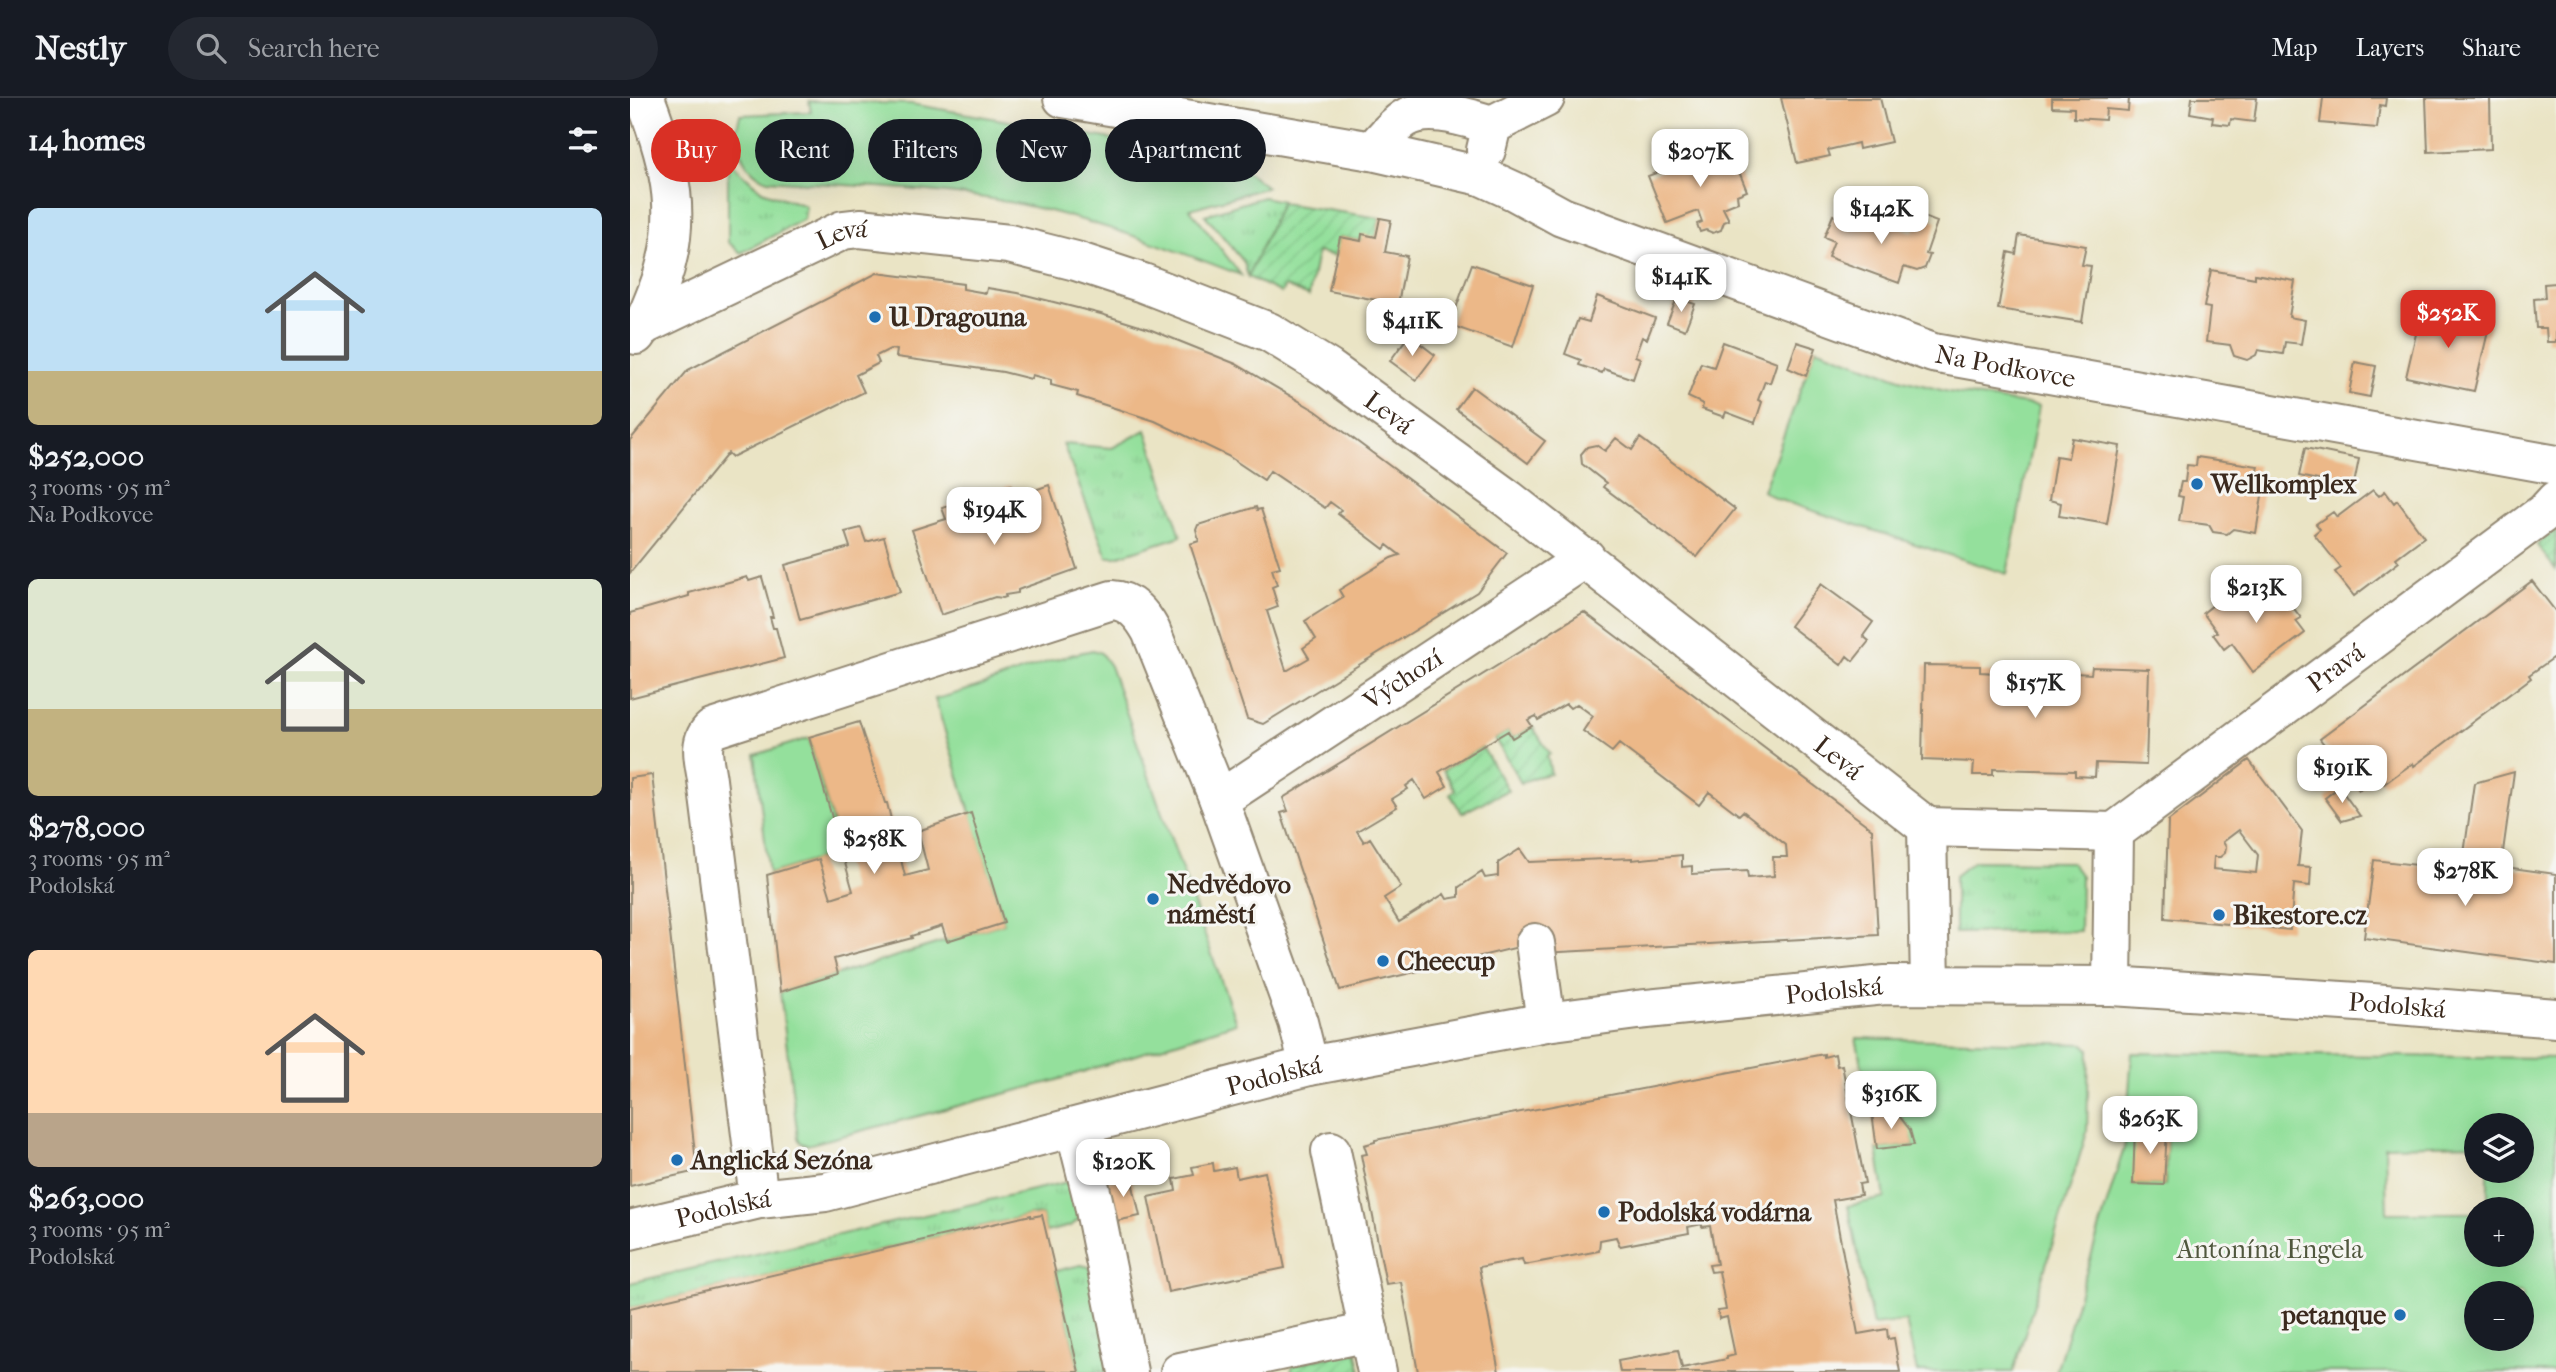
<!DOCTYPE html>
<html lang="en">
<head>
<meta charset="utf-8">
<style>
	body { margin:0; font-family:"IM FELL French Canon",serif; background:#242831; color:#f1f3f6; height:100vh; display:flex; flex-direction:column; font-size:26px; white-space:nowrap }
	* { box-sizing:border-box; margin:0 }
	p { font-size:23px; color:#9ea1a6 }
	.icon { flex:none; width:38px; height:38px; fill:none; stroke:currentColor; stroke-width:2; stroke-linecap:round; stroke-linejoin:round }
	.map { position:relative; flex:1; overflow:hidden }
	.side { display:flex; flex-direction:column; background:#171b24; width:630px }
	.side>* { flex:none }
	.hud { position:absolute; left:21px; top:21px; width:665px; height:63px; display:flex; gap:14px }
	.controls { position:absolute; left:1834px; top:1015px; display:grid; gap:14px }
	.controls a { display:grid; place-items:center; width:70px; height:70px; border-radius:50%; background:#171b24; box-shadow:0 7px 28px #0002; font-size:35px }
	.price { position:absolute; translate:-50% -60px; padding:0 16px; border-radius:14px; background:#fff; color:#222; font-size:23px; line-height:46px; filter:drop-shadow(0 2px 4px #0008) }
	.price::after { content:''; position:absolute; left:50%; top:42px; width:21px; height:16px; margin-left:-10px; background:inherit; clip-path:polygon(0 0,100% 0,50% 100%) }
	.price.current { background:#d93025; color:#fff }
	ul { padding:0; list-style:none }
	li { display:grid; align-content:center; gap:14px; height:371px; padding:0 28px }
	li span { display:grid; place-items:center; height:217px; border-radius:10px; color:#555 }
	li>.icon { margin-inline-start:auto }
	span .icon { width:126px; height:126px; fill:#fffc; stroke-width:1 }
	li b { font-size:30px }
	h2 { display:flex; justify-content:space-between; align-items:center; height:84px; padding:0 28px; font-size:30px }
	.pill { padding:0 24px; border-radius:32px; background:#171b24; box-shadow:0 7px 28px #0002; font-size:24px; line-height:63px }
	.pill.current { background:#d93025; color:#fff }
	header { display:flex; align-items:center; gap:42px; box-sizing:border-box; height:98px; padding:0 35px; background:#171b24; border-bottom:2px solid #363941 }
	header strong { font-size:33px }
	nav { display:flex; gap:38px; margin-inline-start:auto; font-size:24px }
	.search { width:490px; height:63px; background:#242831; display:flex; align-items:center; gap:18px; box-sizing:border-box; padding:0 24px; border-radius:38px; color:#9ea1a6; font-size:26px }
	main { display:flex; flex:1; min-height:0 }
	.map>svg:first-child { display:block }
</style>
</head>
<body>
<header>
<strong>Nestly</strong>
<div class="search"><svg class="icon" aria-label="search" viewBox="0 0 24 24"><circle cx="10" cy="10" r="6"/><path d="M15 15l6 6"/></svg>Search here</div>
<nav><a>Map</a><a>Layers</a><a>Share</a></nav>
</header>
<main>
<section class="side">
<h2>14 homes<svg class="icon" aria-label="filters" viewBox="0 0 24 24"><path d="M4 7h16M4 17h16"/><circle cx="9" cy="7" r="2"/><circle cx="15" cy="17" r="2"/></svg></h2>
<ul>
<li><span style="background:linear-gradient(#bfe0f5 75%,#c2b280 0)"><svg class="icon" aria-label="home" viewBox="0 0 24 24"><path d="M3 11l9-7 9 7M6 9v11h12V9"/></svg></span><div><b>$252,000</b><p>3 rooms · 95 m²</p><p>Na Podkovce</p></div></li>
<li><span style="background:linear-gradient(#dfe7d0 60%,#c2b280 0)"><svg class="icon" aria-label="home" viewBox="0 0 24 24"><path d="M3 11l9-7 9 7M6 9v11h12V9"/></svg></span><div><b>$278,000</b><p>3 rooms · 95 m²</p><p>Podolská</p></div></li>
<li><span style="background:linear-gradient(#ffd9b3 75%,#b9a48a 0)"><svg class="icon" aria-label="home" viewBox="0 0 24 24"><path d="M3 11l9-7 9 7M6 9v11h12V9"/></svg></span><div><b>$263,000</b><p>3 rooms · 95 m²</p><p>Podolská</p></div></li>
</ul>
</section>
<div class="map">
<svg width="1926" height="1274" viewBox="0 0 1926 1274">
	<defs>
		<pattern id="grass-tufts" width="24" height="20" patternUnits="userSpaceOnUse" patternTransform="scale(1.75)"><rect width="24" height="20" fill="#94e09c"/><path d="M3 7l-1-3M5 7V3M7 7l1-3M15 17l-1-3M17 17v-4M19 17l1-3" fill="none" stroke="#80c086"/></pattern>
		<pattern id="garden-furrows" width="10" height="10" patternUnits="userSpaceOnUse" patternTransform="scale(1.75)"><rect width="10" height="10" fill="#94e09c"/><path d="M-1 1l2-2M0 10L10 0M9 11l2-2" fill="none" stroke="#80c086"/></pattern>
	</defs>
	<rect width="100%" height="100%" fill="#f6f6f2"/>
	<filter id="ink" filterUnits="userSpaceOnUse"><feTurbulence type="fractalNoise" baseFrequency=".0143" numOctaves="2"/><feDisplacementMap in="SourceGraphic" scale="14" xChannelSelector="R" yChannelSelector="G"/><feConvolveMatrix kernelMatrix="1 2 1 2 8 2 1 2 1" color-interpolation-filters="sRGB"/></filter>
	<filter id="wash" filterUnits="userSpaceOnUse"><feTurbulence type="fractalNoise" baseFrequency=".00686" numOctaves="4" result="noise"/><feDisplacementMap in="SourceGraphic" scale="28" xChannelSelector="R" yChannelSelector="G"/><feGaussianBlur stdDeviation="1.57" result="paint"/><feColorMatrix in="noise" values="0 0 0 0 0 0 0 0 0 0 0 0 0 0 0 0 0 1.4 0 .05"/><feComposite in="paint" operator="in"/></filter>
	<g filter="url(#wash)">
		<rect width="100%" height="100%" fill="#eae4c5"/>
		<!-- grass -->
		<path fill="url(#grass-tufts)" stroke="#68855d" stroke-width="2" d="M 98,62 L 132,93 L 176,108 L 174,121 L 111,155 L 98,144 Z
			M 633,99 L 652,103 L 618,179 L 614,164 L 575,117 Z
			M 516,332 L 551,438 L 486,459 L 477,459 L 433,346 L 482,350 Z
			M 1344,763 L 1441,764 L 1451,778 L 1450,833 L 1325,835 L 1325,778 Z
			M 446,1082 L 449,1121 L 441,1128 L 416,1134 L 412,1117 L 400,1117 L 0,1210 L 0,1185 Z
			M 451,1167 L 460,1169 L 487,1274 L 449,1274 L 425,1173 Z"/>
		<!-- park -->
		<path fill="#94e09c" stroke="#68855d" stroke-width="2" fill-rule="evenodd" d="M 179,3 L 281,6 L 602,62 L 637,89 L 560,111 L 611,177 C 543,151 475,126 403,109 C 317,89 226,89 138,82 C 118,76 114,60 104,43 L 110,17 L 181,14 Z
			M 1186,250 L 1273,282 L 1319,294 L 1409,308 L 1377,476 L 1147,401 L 1133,393 Z
			M 463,552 L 471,555 L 480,568 L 606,925 L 424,983 L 177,1047 L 171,1045 L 168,1040 L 150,894 L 374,825 L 305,601 C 359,589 409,562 463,552 Z
			M 179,640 L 211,754 L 139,776 L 125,657 Z
			M 1226,940 L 1454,946 L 1459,951 L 1457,1034 L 1383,1274 L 1287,1274 L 1276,1223 L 1243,1227 L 1218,1108 L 1255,1100 L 1247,1051 L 1284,1047 C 1277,1022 1268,1010 1242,1015 Z
			M 1502,955 L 1926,960 L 1926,1274 L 1426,1274 L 1495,1046 ZM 1846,1027 L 1892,1027 L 1892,1073 L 1858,1073 L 1858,1111 L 1892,1111 L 1892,1157 L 1846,1157 L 1846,1115 L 1757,1115 L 1755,1048 L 1846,1046 ZM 1537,1032 L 1535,1087 L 1503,1086 ZM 1846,1195 L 1892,1195 L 1892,1241 L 1846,1241 Z"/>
		<!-- garden -->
		<path fill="url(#garden-furrows)" stroke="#68855d" stroke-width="2" d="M 651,105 L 750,120 L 746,139 L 731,143 L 710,139 L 706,158 L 687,154 L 679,198 L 655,188 L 651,195 L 618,179 Z
			M 1926,432 L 1926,472 L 1907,447 Z
			M 902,628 L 920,656 L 917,657 L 921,676 L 905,679 L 891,685 L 865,641 L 878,633 L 882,640 Z
			M 852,649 L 878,692 L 832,715 L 820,696 L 825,692 L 813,672 Z
			M 726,1251 L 731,1274 L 661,1274 L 663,1267 Z"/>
		<g id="blocks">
			<!-- building -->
			<path fill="#ecb888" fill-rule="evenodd" d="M 1151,0 L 1250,0 L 1261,44 L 1229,51 L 1228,45 L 1198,52 L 1200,58 L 1167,65 Z
				M 1422,0 L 1499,0 L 1498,13 L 1476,11 L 1475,22 L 1444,20 L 1444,10 L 1422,9 Z
				M 1562,0 L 1627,0 L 1624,24 L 1601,21 L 1600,27 L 1582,25 L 1583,19 L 1560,15 Z
				M 1693,0 L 1756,0 L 1755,8 L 1750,7 L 1747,30 L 1690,25 Z
				M 1796,0 L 1860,0 L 1861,51 L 1798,54 Z
				M 1098,47 L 1117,93 L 1107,97 L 1108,104 L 1093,110 L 1099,122 L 1094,124 L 1091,132 L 1083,135 L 1076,132 L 1070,134 L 1067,126 L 1072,124 L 1068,113 L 1037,125 L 1018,78 Z
				M 1203,117 L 1212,121 L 1214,117 L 1251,131 L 1254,123 L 1283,134 L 1289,117 L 1307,124 L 1296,156 L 1300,157 L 1295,170 L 1287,173 L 1274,169 L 1269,185 L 1198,159 L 1204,143 L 1194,139 Z
				M 750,120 L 761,122 L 755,154 L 777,158 L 768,206 L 699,193 L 710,139 L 731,143 L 732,136 L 746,139 Z
				M 1389,137 L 1456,148 L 1452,167 L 1461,168 L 1452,224 L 1368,211 L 1378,154 L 1386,156 Z
				M 842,166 L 903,187 L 883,249 L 820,227 Z
				M 1581,172 L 1625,180 L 1625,176 L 1665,183 L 1659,219 L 1675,222 L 1671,246 L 1655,244 L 1653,256 L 1628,252 L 1626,257 L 1617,262 L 1604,258 L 1600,247 L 1576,244 L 1580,210 L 1574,209 Z
				M 247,175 L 333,186 L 333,191 L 356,195 L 357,190 L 388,195 L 471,216 L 519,231 L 606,266 L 686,313 L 877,455 L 847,494 L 633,626 L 617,621 L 587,529 L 560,446 L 569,443 L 566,432 L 568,427 L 626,409 L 627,412 L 631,411 L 650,469 L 642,471 L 647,487 L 642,489 L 648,509 L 637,513 L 656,572 L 658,572 L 679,560 L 673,550 L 686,541 L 675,523 L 713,499 L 709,492 L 761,460 L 770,457 L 757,447 L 754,451 L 708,416 L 711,412 L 700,404 L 695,410 L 640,373 L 634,382 L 598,358 L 525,323 L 447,298 L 448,294 L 421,287 L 421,282 L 402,277 L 401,281 L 373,274 L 266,259 L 267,252 L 260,251 L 246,258 L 249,265 L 226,277 L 234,294 L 102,359 L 98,355 L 0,475 L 0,342 L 58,272 Z
				M 1926,185 L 1926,244 L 1917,244 L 1916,230 L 1906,230 L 1904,201 L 1915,200 L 1914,186 Z
				M 967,198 L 1025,220 L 1017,241 L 1012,239 L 1005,258 L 1010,260 L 1003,281 L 974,271 L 972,275 L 949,267 L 951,262 L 935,256 L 948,221 L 959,224 Z
				M 1047,200 L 1065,206 L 1055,232 L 1037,225 Z
				M 1792,210 L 1860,225 L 1844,293 L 1776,279 Z
				M 779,237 L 805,257 L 786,282 L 760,263 Z
				M 1093,244 L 1147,264 L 1140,285 L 1135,283 L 1128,302 L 1132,304 L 1125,325 L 1096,314 L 1094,319 L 1072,311 L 1073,306 L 1058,299 L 1071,265 L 1084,269 Z
				M 1167,244 L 1186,250 L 1176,278 L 1158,270 Z
				M 1725,264 L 1746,268 L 1740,299 L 1719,295 Z
				M 842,289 L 915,343 L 898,365 L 826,311 Z
				M 986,340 L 1002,352 L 1010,340 L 1105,411 L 1067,459 L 973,389 L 976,385 L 952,366 L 951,356 L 957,349 L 966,347 L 975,353 Z
				M 1442,340 L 1490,348 L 1477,426 L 1429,418 L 1431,405 L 1419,402 L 1426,358 L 1438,360 Z
				M 1675,350 L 1729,361 L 1724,386 L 1721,389 L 1669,378 Z
				M 1567,359 L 1628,368 L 1626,377 L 1635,379 L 1626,435 L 1603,431 L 1597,436 L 1583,434 L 1579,427 L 1549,423 L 1553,399 L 1548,398 L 1551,384 L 1555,384 L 1557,367 L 1566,368 Z
				M 381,387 L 385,399 L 419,387 L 447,471 L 393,490 L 388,492 L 388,495 L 375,497 L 376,499 L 373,500 L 365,499 L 311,517 L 282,432 L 316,421 L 312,410 Z
				M 1743,392 L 1749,398 L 1755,393 L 1764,405 L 1767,402 L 1794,439 L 1766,460 L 1769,464 L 1724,498 L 1705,474 L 1711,470 L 1684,436 L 1690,431 L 1686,426 L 1703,414 L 1707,419 Z
				M 231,430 L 236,444 L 254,439 L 270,494 L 170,522 L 155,467 L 220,449 L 215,434 Z
				M 117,479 L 119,483 L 132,479 L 143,519 L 140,519 L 143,530 L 146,530 L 154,560 L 0,600 L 0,515 L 59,498 L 59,495 Z
				M 1643,483 L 1671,520 L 1666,523 L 1675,535 L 1623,574 L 1602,545 L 1594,551 L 1583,536 L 1587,534 L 1573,515 L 1602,492 L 1613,506 Z
				M 1902,483 L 1926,514 L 1926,558 L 1899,577 L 1901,580 L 1784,668 L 1783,665 L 1754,686 L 1747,678 L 1729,692 L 1690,641 Z
				M 1191,486 L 1243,524 L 1233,538 L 1239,543 L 1223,563 L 1217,558 L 1211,567 L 1160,528 Z
				M 954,514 L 1242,731 L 1248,837 L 912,855 L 905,845 L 710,892 L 651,715 L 658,713 L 653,700 ZM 936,606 L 940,610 L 947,606 L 963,618 L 953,633 L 982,654 L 989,646 L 1069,707 L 1079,694 L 1109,717 L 1113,713 L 1156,747 L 1157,759 L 1143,759 L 1144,778 L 1118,780 L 1117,773 L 1062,776 L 1062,768 L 1052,769 L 1052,757 L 1002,762 L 1002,760 L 899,764 L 890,751 L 868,765 L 868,778 L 855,780 L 852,774 L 829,789 L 829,799 L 817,801 L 814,796 L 769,824 L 754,800 L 771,789 L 740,740 L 734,744 L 727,733 L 767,709 L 762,701 L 778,691 L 776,688 L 784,682 L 796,701 L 817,688 L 809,674 L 878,633 L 882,640 L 902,628 L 898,622 L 906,618 L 908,622 Z
				M 1294,567 L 1350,568 L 1350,574 L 1367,575 L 1367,581 L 1445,583 L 1445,575 L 1461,576 L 1462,569 L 1519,571 L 1516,667 L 1466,665 L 1465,679 L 1445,678 L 1445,673 L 1363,671 L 1363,677 L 1343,677 L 1344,664 L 1292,662 Z
				M 229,624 L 255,705 L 257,705 L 275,778 L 298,772 L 288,733 L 341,715 L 374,825 L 317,843 L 312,828 L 281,838 L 282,840 L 204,861 L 208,876 L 150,894 L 137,777 L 189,761 L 201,800 L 223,793 L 179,639 Z
				M 1619,662 L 1672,733 L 1668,768 L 1681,769 L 1680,788 L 1664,786 L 1660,832 L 1535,820 L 1538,723 ZM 1609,732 L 1628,757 L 1626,775 L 1583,771 L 1584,759 L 1590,759 L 1595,755 L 1596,749 L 1593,744 Z
				M 1884,674 L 1872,761 L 1834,756 L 1844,685 Z
				M 22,677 L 67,1073 L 0,1088 L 0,680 Z
				M 1709,689 L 1730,718 L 1712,723 L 1695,700 Z
				M 1796,758 L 1926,776 L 1926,866 L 1734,840 L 1744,762 L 1795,768 Z
				M 1194,956 L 1194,959 L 1205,956 L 1207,968 L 1212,967 L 1235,1085 L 1229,1086 L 1231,1097 L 1203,1102 L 1228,1236 L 1257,1231 L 1258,1241 L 1264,1240 L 1270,1274 L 990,1274 L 988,1263 L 1048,1252 L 1052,1270 L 1097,1261 L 1097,1259 L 1105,1257 L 1097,1219 L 1089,1221 L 1088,1213 L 1096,1212 L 1089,1173 L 1081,1174 L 1079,1167 L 1087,1166 L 1080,1128 L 1072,1129 L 1072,1126 L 1058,1129 L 1059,1135 L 990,1148 L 986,1139 L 970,1142 L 969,1153 L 894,1167 L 892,1161 L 849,1169 L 869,1274 L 788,1274 L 771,1184 L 756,1186 L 731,1057 L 737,1056 L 734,1047 L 745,1044 L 745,1042 Z
				M 1257,1012 L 1270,1019 L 1280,1032 L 1284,1047 L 1247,1051 L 1242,1015 Z
				M 1505,1030 L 1537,1031 L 1534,1087 L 1503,1086 Z
				M 583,1065 L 584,1073 L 605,1069 L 607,1080 L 635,1074 L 655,1170 L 538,1194 L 518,1099 L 546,1093 L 544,1081 L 564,1077 L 562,1069 Z
				M 501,1079 L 510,1118 L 486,1123 L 477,1084 Z
				M 401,1117 L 401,1119 L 412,1117 L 449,1274 L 0,1274 L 0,1210 Z"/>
		</g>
	</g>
	<g filter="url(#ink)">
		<use href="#blocks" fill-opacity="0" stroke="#928772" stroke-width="2"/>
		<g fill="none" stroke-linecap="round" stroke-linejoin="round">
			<defs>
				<g id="minor">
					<path id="s1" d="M 433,0 L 742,53 L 851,78 L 886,94 L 932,119 L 1303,255 L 1926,367"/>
					<path d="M 856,52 L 862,27 L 915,0"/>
					<path d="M 742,53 C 752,43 762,29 774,21 C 797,5 837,20 862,27"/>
					<path id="s2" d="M 14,227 L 213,132 L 230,130 L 379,146 L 446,163 L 513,185 L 639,234 L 699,271 L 878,401 L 1297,729"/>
					<path d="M 6,237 C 16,224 21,209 27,194 C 55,123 41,68 15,0"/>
					<path id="s3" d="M 589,702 L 956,460"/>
					<path d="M 1297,729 L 1484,734"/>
					<path d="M 1297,729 L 1300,887"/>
					<path id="s4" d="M 1484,734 L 1915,414 L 1926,402"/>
					<path d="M 905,845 L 916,924"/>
					<path d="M 1482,888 L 1484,734"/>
					<path d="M 445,1030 L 463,1102 L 498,1274"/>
					<path d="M 701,1053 L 747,1274"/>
					<path d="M 129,1101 L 77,682 C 75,665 67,644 82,631 L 482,502 C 501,503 512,517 521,533 L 589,702 L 668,924 L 679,968"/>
					<path id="s5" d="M 0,1132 L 129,1101 L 195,1094 L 679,968 L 916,924 L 1007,912 L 1255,887 L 1482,888 L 1743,905 L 1926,920"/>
					<path d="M 550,1274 L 739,1234"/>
				</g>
			</defs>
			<!-- minor casing -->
			<use href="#minor" stroke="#928772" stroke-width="42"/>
			<!-- minor -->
			<use href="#minor" stroke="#fff" stroke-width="38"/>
		</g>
	</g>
	<!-- markers -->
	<g fill="#1f6fb2" stroke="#f6f6f2" stroke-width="2.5">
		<circle cx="245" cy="219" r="7"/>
		<circle cx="1567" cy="386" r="7"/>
		<circle cx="523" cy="801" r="7"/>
		<circle cx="1589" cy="817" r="7"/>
		<circle cx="753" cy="863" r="7"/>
		<circle cx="47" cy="1062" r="7"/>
		<circle cx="974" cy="1114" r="7"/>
		<circle cx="1770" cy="1217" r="7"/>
	</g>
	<g text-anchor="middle" stroke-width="6" stroke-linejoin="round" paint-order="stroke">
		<!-- street labels -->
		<g font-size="26" fill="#3b2a1e" stroke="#f6f6f2">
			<text dy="9" stroke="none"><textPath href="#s2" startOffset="219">Levá</textPath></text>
			<text dy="9" stroke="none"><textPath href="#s1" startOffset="985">Na Podkovce</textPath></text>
			<text dy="9" stroke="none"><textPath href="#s2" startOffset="807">Levá</textPath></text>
			<text dy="9" stroke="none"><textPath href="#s4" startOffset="276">Pravá</textPath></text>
			<text dy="9" stroke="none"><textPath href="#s3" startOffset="220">Výchozí</textPath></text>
			<text dy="9" stroke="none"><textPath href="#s2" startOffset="1374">Levá</textPath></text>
			<text dy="9" stroke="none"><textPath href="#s5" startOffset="1230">Podolská</textPath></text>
			<text dy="9" stroke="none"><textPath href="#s5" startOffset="1794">Podolská</textPath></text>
			<text dy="9" stroke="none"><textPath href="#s5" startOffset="663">Podolská</textPath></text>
			<text dy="9" stroke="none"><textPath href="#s5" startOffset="96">Podolská</textPath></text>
		</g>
		<!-- poi labels -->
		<g font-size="26" font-weight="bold" fill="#3b2a1e" stroke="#f6f6f2" text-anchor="start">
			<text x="259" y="228">U Dragouna</text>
			<text x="1581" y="395">Wellkomplex</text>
			<text x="537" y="795">Nedvědovo<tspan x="537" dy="30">náměstí</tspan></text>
			<text x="1603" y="826">Bikestore.cz</text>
			<text x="767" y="872">Cheecup</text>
			<text x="61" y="1071">Anglická Sezóna</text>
			<text x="988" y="1123">Podolská vodárna</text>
			<text x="1756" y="1226" text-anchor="end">petanque</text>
		</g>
		<!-- park labels -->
		<g font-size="26" fill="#51583e" stroke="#f6f6f2">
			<text x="1640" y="1160">Antonína Engela</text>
		</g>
	</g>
</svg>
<div class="controls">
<a><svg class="icon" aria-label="layers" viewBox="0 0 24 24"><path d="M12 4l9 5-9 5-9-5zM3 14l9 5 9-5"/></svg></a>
<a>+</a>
<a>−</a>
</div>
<b class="price" style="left:1070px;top:91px">$207K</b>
<b class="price" style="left:1251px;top:148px">$142K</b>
<b class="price" style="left:1051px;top:216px">$141K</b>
<b class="price current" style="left:1818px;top:252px">$252K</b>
<b class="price" style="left:782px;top:260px">$411K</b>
<b class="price" style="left:364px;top:449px">$194K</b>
<b class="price" style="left:1626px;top:527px">$213K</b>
<b class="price" style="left:1405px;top:622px">$157K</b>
<b class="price" style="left:1712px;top:707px">$191K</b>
<b class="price" style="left:244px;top:778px">$258K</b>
<b class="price" style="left:1835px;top:810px">$278K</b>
<b class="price" style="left:1261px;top:1033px">$316K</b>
<b class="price" style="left:1520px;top:1058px">$263K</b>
<b class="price" style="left:493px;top:1101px">$120K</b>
<div class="hud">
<a class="pill current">Buy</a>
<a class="pill">Rent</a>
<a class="pill">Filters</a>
<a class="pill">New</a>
<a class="pill">Apartment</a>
</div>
</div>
</main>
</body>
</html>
